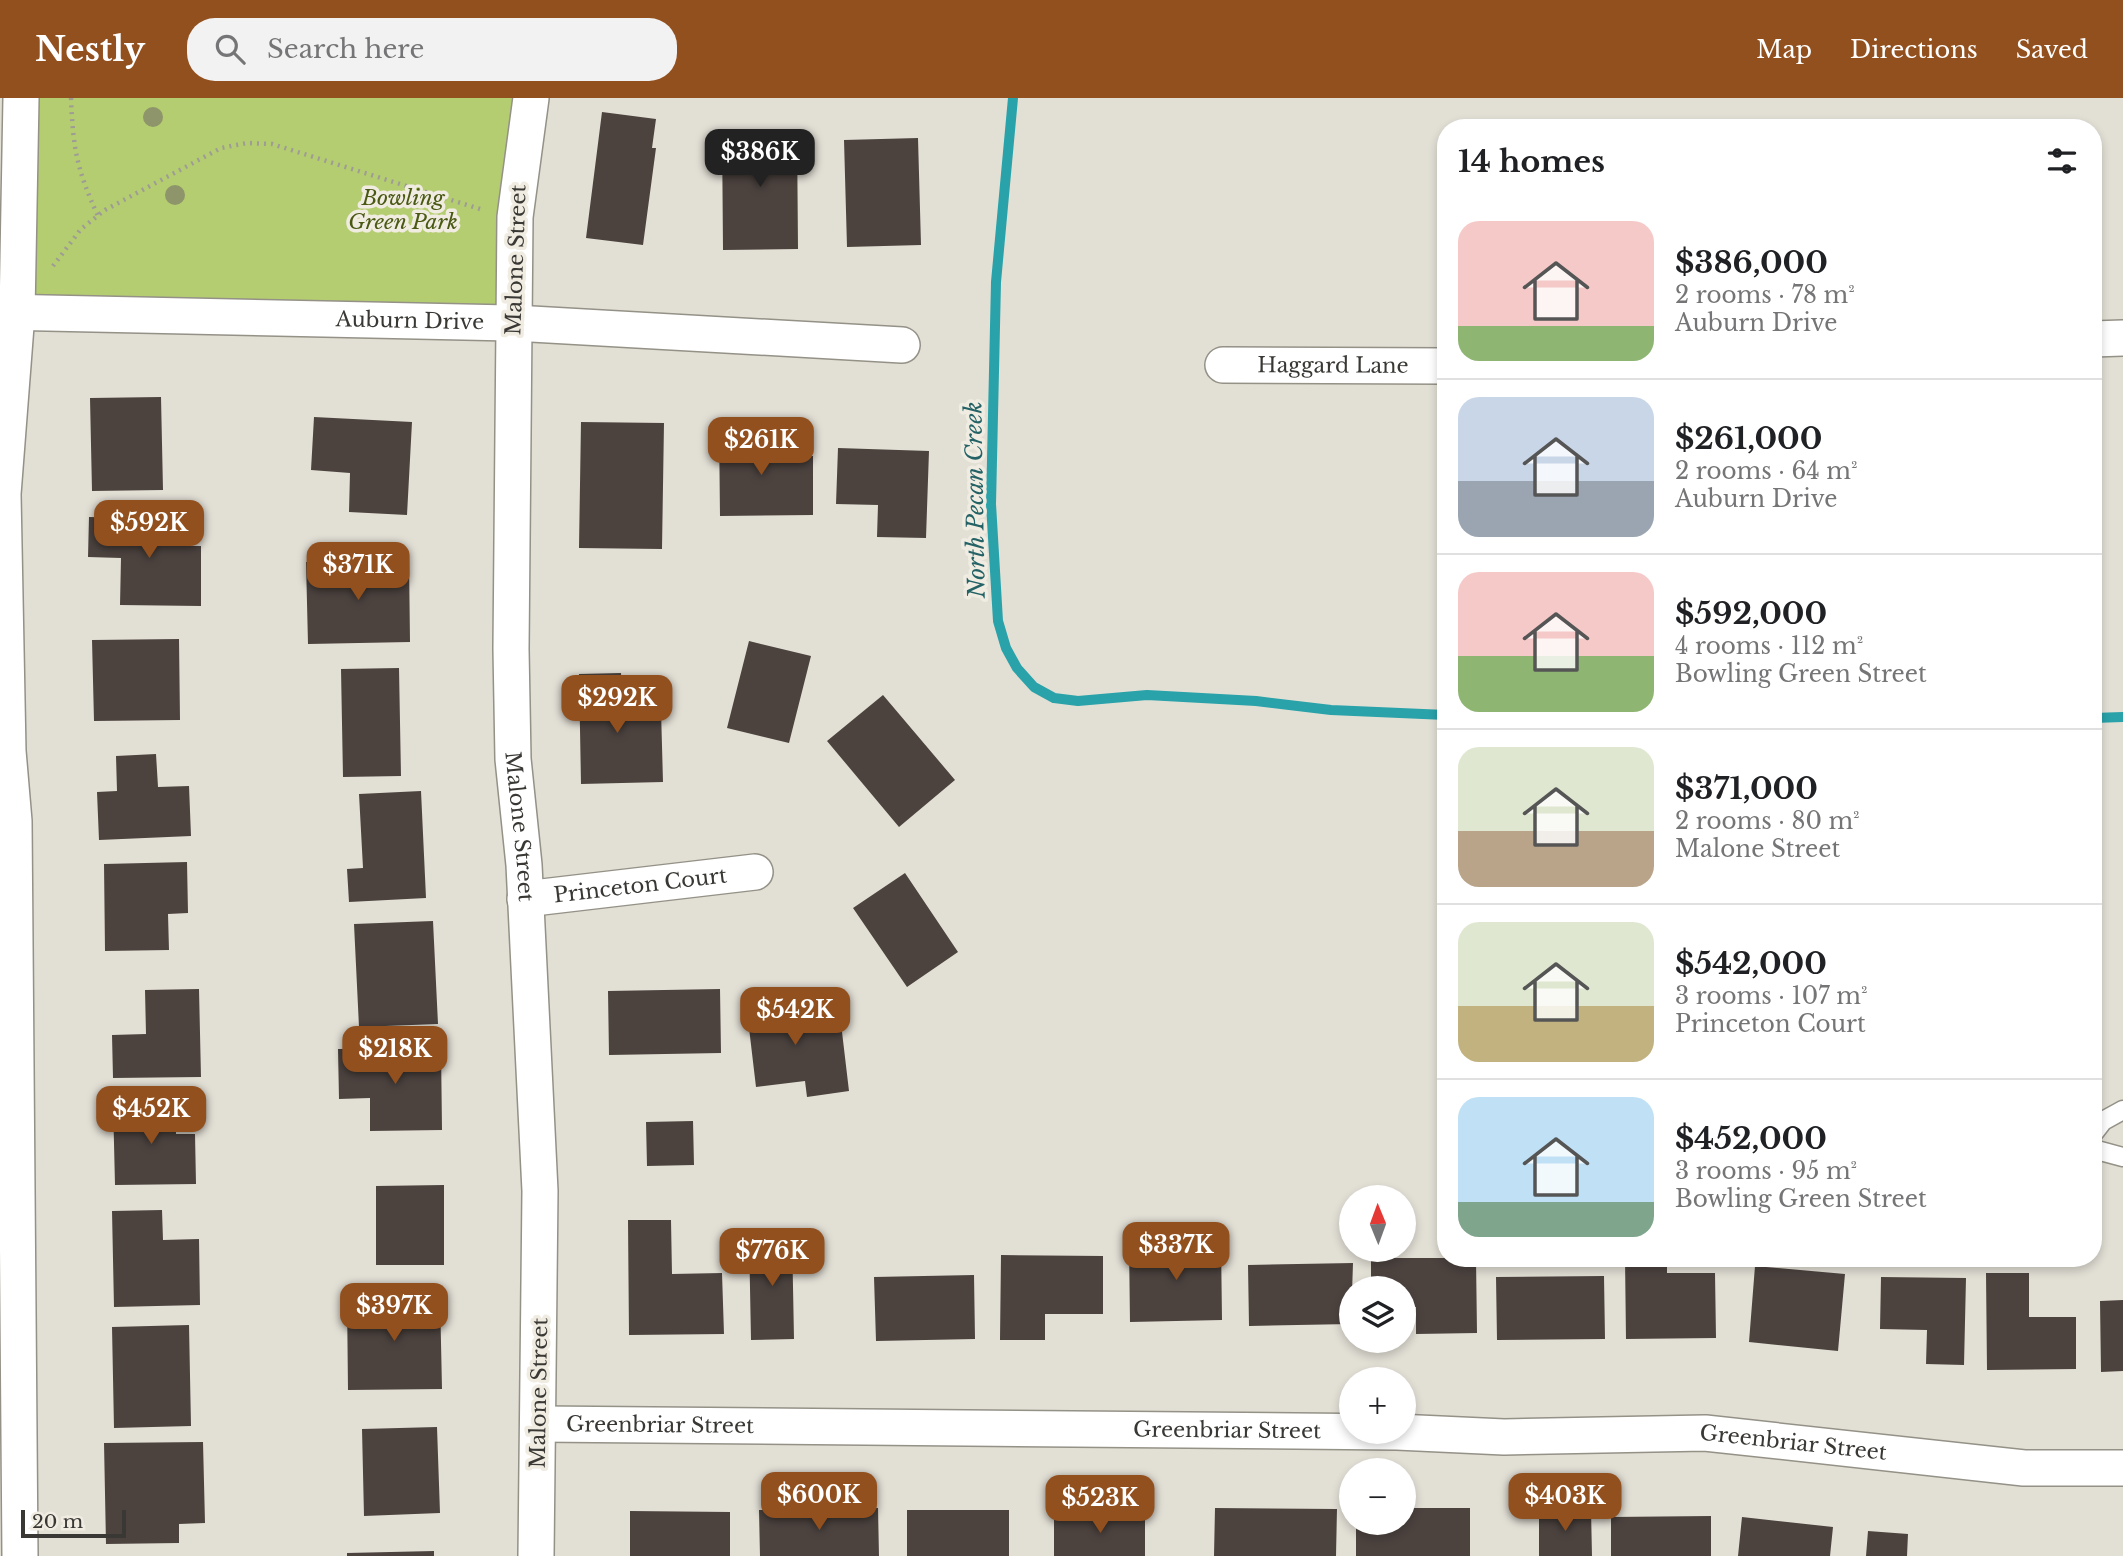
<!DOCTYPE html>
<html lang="en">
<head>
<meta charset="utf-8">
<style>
	body { margin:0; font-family:"Libre Baskerville",serif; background:#f2f2f2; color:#202124; height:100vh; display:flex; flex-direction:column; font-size:26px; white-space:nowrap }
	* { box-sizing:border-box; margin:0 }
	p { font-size:23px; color:#757577 }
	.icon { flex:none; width:38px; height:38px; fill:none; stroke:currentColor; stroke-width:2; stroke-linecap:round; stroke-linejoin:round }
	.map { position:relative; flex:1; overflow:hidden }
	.panel { position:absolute; left:1437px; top:21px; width:665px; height:1148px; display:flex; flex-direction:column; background:#fff; border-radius:28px; box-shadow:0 4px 10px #0003 }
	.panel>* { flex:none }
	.needle { width:46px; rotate:359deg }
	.controls { position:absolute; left:1339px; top:1087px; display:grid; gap:14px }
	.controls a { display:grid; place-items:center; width:77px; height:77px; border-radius:50%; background:#fff; box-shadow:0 4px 10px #0003; font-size:35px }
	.scale { position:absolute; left:21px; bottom:18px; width:105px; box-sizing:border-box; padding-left:7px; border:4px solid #393834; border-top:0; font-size:19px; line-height:24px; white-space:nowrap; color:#393834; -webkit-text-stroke:5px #f0ece2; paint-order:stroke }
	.price { position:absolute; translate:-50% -60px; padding:0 16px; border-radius:14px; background:#93501f; color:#fff; font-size:23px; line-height:46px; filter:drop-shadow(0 2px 4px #0008) }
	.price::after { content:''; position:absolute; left:50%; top:42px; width:21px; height:16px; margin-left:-10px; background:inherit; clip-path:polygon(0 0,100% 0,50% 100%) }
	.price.active { background:#222; color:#fff }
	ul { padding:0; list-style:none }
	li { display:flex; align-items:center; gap:21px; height:175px; padding:0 21px }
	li+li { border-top:2px solid #e0e0e0 }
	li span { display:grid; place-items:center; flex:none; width:196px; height:140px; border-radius:21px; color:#555 }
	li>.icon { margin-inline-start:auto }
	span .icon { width:84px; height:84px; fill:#fffc; stroke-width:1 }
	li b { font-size:30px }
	h2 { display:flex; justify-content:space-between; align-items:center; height:84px; padding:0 21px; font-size:30px }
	header { display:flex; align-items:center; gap:42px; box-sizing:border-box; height:98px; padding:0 35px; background:#93501f; color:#fff }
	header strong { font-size:33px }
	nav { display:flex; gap:38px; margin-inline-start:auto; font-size:24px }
	.search { width:490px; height:63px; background:#f2f2f2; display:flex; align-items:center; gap:18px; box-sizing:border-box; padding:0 24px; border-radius:28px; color:#757577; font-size:26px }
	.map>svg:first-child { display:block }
</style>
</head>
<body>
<header>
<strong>Nestly</strong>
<div class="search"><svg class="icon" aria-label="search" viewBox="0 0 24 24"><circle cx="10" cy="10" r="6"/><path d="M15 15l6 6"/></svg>Search here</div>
<nav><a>Map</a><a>Directions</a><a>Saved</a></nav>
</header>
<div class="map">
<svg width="2123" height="1458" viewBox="0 0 2123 1458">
	<rect width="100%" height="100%" fill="#e2dfd5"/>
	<!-- green -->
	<path fill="#b5cd71" d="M 19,0 L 531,0 L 514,225 L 17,215 Z"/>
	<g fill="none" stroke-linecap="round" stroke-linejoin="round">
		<!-- stream -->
		<path stroke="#29a2a9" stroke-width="10" d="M 1013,0 L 996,184 L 991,406 L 998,523 L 1006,550 L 1017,570 L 1034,589 L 1054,600 L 1078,603 L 1147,597 L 1256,603 L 1331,612 L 1446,617
			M 2093,620 L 2123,619"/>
	</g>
	<!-- building -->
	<path fill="#4c433f" d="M 602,14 L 656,21 L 652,50 L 656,50 L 643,147 L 586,140 Z
		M 722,31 L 797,31 L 798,151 L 723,152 Z
		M 918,40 L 921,147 L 847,149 L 844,42 Z
		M 161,299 L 163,392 L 92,393 L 90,300 Z
		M 314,319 L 412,324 L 407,417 L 349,414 L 350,375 L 311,372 Z
		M 581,324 L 664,325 L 662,451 L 579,450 Z
		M 758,325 L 759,359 L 813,358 L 813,417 L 720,418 L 719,326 Z
		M 838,350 L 929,353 L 926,440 L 877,439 L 878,407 L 836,406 Z
		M 89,419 L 177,421 L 176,448 L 201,448 L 201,508 L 120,507 L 121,460 L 88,459 Z
		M 409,462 L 410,544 L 308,546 L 306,464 Z
		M 179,541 L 180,622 L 94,623 L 92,542 Z
		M 749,543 L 811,558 L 789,645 L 727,630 Z
		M 399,570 L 401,678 L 343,679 L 341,571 Z
		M 621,575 L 623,613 L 661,612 L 663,684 L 581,686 L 579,576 Z
		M 883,597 L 955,682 L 899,729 L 827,643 Z
		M 156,656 L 158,689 L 189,688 L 191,738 L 99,742 L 97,694 L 117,693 L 116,658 Z
		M 421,693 L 426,800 L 349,804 L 347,771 L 363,770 L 359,696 Z
		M 187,764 L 188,815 L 168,816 L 169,852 L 105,853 L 104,766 Z
		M 905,775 L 958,854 L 907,889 L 853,810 Z
		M 433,823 L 438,926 L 359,929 L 354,826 Z
		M 199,891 L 201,979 L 113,980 L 112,937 L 146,936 L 145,892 Z
		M 720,891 L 721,955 L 609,957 L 608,893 Z
		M 786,892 L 790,923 L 840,917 L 849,993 L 807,999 L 805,983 L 756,989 L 745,896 Z
		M 441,950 L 442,1032 L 370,1033 L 370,1000 L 339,1001 L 338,951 Z
		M 175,1003 L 176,1036 L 195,1036 L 196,1086 L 115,1087 L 113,1004 Z
		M 693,1023 L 694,1067 L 647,1068 L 646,1024 Z
		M 444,1087 L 444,1167 L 376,1167 L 376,1088 Z
		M 162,1112 L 163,1142 L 199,1141 L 200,1207 L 114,1209 L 112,1113 Z
		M 628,1122 L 671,1122 L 672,1176 L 722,1175 L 724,1236 L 629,1237 Z
		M 792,1137 L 794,1241 L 751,1242 L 749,1138 Z
		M 1221,1144 L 1222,1222 L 1130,1224 L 1129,1146 Z
		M 1001,1157 L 1103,1158 L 1103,1216 L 1045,1216 L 1045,1242 L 1000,1242 Z
		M 1371,1160 L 1476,1160 L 1477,1235 L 1416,1236 L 1416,1209 L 1404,1210 L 1404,1190 L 1371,1190 Z
		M 1625,1160 L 1667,1160 L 1667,1175 L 1715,1175 L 1716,1240 L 1626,1241 Z
		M 1353,1165 L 1351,1226 L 1249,1228 L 1248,1167 Z
		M 1755,1168 L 1845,1176 L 1838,1253 L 1749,1244 Z
		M 1986,1175 L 2029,1175 L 2029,1219 L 2076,1219 L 2076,1271 L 1987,1272 Z
		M 974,1177 L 975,1241 L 876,1243 L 874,1179 Z
		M 1604,1178 L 1605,1241 L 1497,1242 L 1496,1179 Z
		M 1881,1179 L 1966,1180 L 1964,1267 L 1926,1266 L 1927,1232 L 1880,1231 Z
		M 440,1198 L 442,1291 L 348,1292 L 347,1200 Z
		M 2123,1202 L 2123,1273 L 2101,1274 L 2100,1203 Z
		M 189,1227 L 191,1328 L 114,1330 L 112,1229 Z
		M 437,1329 L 440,1415 L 364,1418 L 362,1331 Z
		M 203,1344 L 205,1425 L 179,1426 L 179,1445 L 106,1446 L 104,1345 Z
		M 878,1410 L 879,1458 L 760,1458 L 759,1412 Z
		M 1215,1410 L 1337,1411 L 1336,1458 L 1214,1458 Z
		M 1404,1410 L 1470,1410 L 1470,1458 L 1356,1458 L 1356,1424 L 1404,1424 Z
		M 1539,1411 L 1591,1411 L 1592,1458 L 1539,1458 Z
		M 907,1412 L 1009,1412 L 1009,1458 L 907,1458 Z
		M 630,1413 L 730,1414 L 730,1458 L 630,1458 Z
		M 1054,1416 L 1145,1416 L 1145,1458 L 1054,1458 Z
		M 1711,1418 L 1711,1458 L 1611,1458 L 1611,1419 Z
		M 1742,1419 L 1833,1429 L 1830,1458 L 1738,1458 Z
		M 1868,1433 L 1908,1436 L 1907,1458 L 1866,1458 Z
		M 434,1453 L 434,1458 L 347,1458 L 347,1455 Z"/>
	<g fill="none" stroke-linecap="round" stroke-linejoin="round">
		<defs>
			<path id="lane" d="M 2093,1036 L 2103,1023 L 2123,1012
				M 2093,1051 L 2123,1059"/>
			<g id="street">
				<path id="s1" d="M 531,0 L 515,119 L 511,551 L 513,661 L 524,767 L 540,1093 L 536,1458"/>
				<path id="s2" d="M 0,214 L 514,225 L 902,247"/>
				<path d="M 2093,241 L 2123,240"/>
				<path id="s3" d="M 1223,267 L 1446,268"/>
				<path id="s4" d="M 525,801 L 755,774"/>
				<path id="s5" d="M 539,1326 L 1397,1334 L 1504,1339 L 1705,1335 L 2024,1370 L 2123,1370"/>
				<path d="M 20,1458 L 14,723 L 8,653 L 3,396 L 17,215 L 21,0"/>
			</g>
		</defs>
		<!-- lane casing -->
		<use href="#lane" stroke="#949187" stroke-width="21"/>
		<!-- street casing -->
		<use href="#street" stroke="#949187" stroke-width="38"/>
		<!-- path -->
		<path stroke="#9e9c94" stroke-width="4.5" stroke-dasharray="2 5" stroke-linecap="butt" d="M 71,0 C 73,51 77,72 98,118
			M 53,168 L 81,131 L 105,112 L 221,50 L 247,45 L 272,46 L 480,111"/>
		<!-- lane -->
		<use href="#lane" stroke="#fff" stroke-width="18"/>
		<!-- street -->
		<use href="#street" stroke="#fff" stroke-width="35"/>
	</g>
	<!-- trees -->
	<g fill="#8e956a">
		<circle cx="153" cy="19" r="10"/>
		<circle cx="175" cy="97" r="10"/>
	</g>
	<g text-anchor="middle" stroke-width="7" stroke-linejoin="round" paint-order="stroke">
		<!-- park labels -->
		<g font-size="21" font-style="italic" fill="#495812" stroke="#f0ece2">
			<text x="403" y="107">Bowling<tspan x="403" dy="24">Green Park</tspan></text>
		</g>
		<!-- street labels -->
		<g font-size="21" fill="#393834" stroke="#f0ece2">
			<text transform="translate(516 162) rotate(-88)" y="7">Malone Street</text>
			<text dy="7" stroke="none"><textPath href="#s2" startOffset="410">Auburn Drive</textPath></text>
			<text dy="7" stroke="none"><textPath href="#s3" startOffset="110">Haggard Lane</textPath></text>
			<text dy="7" stroke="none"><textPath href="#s1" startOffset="730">Malone Street</textPath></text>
			<text dy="7" stroke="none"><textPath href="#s4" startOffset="116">Princeton Court</textPath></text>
			<text transform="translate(539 1295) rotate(-89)" y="7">Malone Street</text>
			<text dy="7" stroke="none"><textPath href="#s5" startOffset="121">Greenbriar Street</textPath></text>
			<text dy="7" stroke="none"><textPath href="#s5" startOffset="688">Greenbriar Street</textPath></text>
			<text dy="7" stroke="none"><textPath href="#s5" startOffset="1255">Greenbriar Street</textPath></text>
		</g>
		<!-- water labels -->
		<g font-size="23" font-style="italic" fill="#246266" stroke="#f0ece2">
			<text transform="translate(975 402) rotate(-91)" y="8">North Pecan Creek</text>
		</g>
	</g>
</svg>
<div class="controls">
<a><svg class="needle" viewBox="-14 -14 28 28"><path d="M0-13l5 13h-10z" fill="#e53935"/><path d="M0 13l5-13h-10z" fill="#757577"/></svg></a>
<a><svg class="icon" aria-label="layers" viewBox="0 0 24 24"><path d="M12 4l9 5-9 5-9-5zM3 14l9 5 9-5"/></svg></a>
<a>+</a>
<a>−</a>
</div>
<div class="scale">20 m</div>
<b class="price active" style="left:760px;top:91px">$386K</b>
<b class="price" style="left:761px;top:379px">$261K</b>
<b class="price" style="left:149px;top:462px">$592K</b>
<b class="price" style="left:358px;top:504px">$371K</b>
<b class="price" style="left:617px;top:637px">$292K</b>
<b class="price" style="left:795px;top:949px">$542K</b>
<b class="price" style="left:395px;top:988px">$218K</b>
<b class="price" style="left:151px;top:1048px">$452K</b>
<b class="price" style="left:1176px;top:1184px">$337K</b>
<b class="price" style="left:772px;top:1190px">$776K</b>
<b class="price" style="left:394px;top:1245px">$397K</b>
<b class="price" style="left:819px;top:1434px">$600K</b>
<b class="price" style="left:1565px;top:1435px">$403K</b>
<b class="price" style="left:1100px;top:1437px">$523K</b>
<section class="panel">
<h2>14 homes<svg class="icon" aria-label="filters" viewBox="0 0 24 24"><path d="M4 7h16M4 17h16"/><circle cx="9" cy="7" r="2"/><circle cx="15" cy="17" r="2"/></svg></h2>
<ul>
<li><span style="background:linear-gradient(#f6c9c9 75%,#8fb573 0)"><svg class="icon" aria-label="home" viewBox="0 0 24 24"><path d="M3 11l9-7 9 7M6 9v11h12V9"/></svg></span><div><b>$386,000</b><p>2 rooms · 78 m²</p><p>Auburn Drive</p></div></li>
<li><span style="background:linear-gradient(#c9d6e8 60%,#9aa5b1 0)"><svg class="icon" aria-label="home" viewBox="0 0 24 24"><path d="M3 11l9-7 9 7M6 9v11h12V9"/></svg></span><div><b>$261,000</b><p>2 rooms · 64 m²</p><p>Auburn Drive</p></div></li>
<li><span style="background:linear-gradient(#f6c9c9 60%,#8fb573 0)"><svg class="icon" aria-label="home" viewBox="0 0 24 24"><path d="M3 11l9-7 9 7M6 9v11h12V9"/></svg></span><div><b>$592,000</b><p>4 rooms · 112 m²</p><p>Bowling Green Street</p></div></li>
<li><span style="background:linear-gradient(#dfe7d0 60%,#b9a48a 0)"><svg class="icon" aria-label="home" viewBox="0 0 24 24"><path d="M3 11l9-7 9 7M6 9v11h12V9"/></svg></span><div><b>$371,000</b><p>2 rooms · 80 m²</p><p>Malone Street</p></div></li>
<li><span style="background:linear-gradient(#dfe7d0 60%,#c2b280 0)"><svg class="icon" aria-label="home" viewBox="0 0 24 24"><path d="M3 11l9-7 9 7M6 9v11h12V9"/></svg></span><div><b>$542,000</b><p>3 rooms · 107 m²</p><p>Princeton Court</p></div></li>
<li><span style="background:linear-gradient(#bfe0f5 75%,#7fa58c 0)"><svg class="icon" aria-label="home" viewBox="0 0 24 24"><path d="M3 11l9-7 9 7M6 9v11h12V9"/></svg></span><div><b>$452,000</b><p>3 rooms · 95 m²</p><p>Bowling Green Street</p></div></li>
</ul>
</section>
</div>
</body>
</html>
